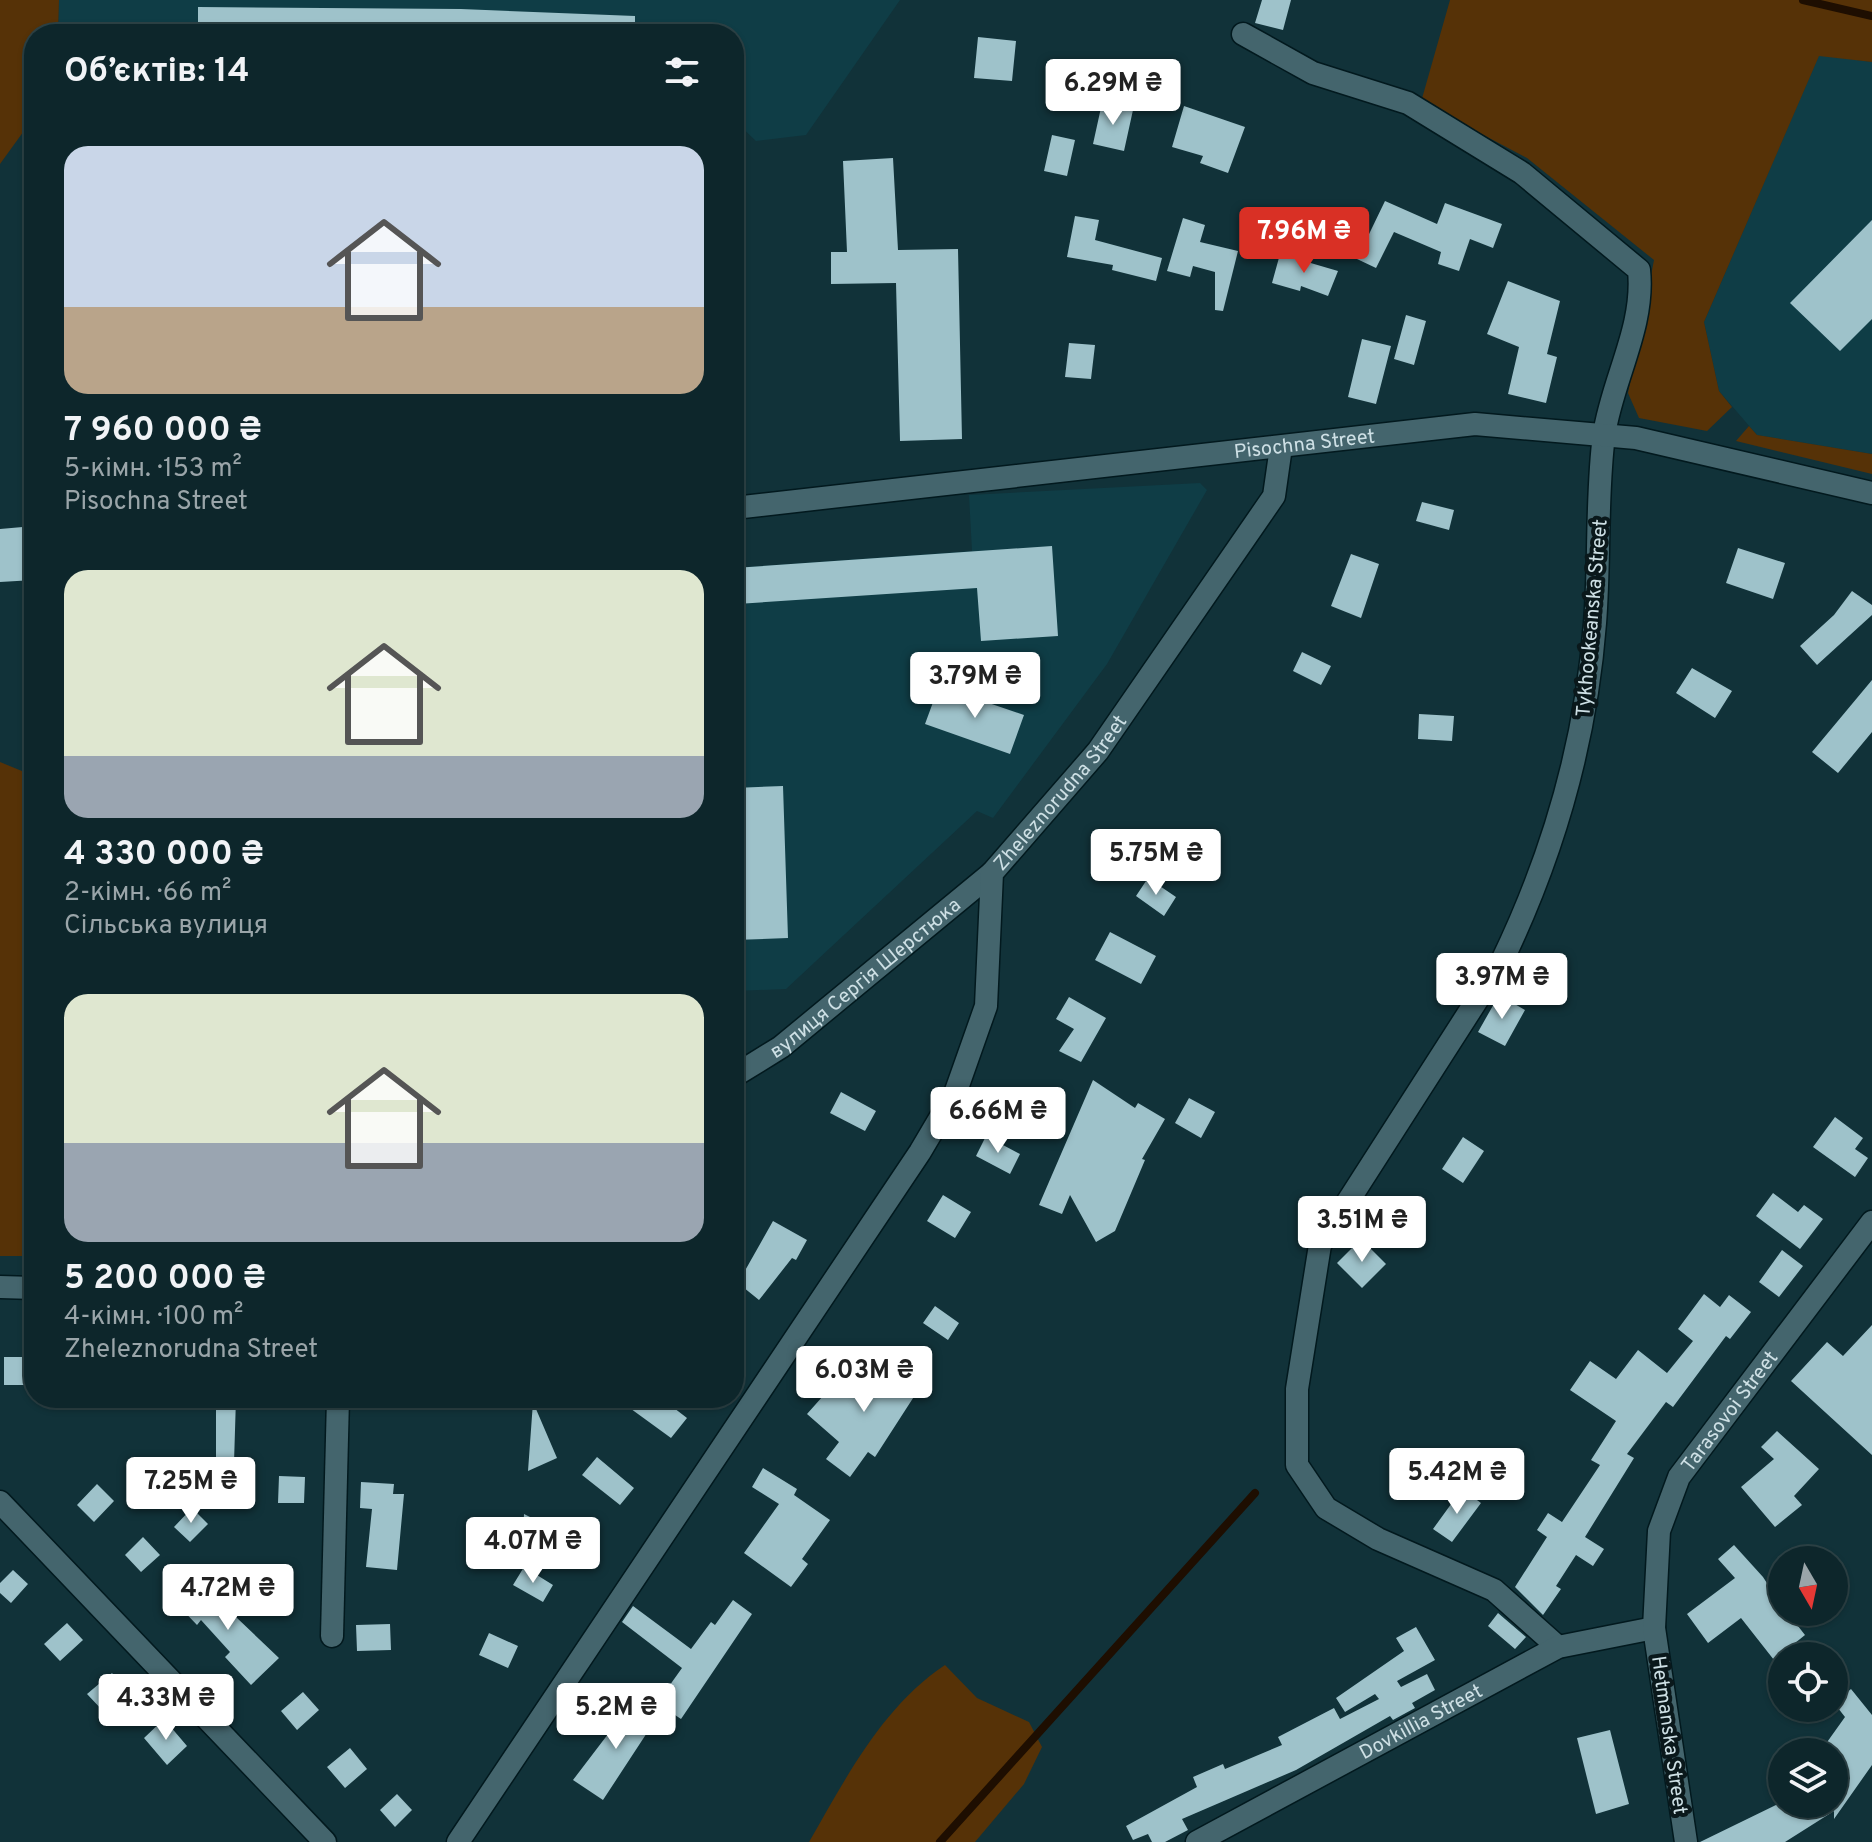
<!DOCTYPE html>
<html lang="uk">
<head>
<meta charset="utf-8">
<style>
	body { margin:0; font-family:Overpass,sans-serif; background:#162e33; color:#f1f3f6; height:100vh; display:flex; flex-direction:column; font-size:30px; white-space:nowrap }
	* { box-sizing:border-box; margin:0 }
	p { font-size:26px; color:#9aa5a9 }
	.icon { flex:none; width:44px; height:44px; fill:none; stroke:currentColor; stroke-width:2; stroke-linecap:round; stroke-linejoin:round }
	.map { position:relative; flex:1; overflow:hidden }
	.details { position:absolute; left:24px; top:24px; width:720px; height:1384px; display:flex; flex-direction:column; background:#0d262b; border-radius:32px; box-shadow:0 2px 6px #0004,0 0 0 2px #2d4347 }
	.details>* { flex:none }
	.needle { width:52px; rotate:171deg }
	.tools { position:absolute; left:1768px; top:1546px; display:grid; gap:16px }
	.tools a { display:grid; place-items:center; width:80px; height:80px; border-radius:50%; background:#0d262b; box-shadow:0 2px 6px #0004,0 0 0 2px #2d4347; font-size:40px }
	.price { position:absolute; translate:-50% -68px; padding:0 18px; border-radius:8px; background:#fff; color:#222; font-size:26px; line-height:52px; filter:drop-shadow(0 2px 4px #0008) }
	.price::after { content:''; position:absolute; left:50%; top:48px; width:24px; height:18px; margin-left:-12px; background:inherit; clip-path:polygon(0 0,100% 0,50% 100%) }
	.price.current { background:#d93025; color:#fff }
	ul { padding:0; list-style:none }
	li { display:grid; align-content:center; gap:16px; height:424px; padding:0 40px }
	li span { display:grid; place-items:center; height:248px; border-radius:24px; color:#555 }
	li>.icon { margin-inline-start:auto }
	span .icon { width:144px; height:144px; fill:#fffc; stroke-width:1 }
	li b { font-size:34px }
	h2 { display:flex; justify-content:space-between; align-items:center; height:96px; padding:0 40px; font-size:34px }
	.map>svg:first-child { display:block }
</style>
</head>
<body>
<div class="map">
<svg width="1872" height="1842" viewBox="0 0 1872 1842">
	<rect width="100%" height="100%" fill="#113239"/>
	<!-- built -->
	<path fill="#0f3d46" d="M 59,0 L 900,0 L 806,135 L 756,141 L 734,120 L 734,34 L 58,34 Z
		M 1819,55 L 1872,62 L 1872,454 L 1757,435 L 1719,391 L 1704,322 Z
		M 1200,483 L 1207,490 L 1107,664 L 993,818 L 977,811 L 786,989 L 734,991 L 734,568 L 972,551 L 969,495 Z"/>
	<!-- green -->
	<path fill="#563207" d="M 0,0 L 59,0 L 58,34 L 34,34 L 34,117 L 0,164 Z
		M 1450,0 L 1872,0 L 1872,62 L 1819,56 L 1704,322 L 1719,391 L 1732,407 L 1707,431 L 1639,418 L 1628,393 L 1654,260 L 1527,158 L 1421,102 Z
		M 1749,426 L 1757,435 L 1872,454 L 1872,474 L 1736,441 Z
		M 0,762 L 34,776 L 34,1256 L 0,1256 Z
		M 945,1665 L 977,1698 L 1029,1722 L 1042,1747 L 1024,1784 L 975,1842 L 809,1842 C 846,1778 882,1707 945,1665 Z"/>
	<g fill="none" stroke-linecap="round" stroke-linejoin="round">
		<!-- stream -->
		<path stroke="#1e0e01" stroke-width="8" d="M 1803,0 L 1872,16
			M 940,1842 L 1255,1493"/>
	</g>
	<!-- building -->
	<path fill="#9ec2ca" d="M 1262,0 L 1291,0 L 1283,30 L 1255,23 Z
		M 198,7 L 461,9 L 635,16 L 635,34 L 198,34 Z
		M 978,37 L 1016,41 L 1012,81 L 974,78 Z
		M 1102,103 L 1133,110 L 1124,151 L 1093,144 Z
		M 1184,106 L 1245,127 L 1228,173 L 1200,163 L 1203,156 L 1172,147 Z
		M 1052,135 L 1075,140 L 1067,176 L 1044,171 Z
		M 893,158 L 898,250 L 958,249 L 962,439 L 900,441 L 896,283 L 831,284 L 831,252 L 847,252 L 843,161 Z
		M 1385,201 L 1437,224 L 1445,203 L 1502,224 L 1493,248 L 1470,239 L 1459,271 L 1438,264 L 1441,252 L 1394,232 L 1376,268 L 1357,259 Z
		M 1075,216 L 1099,220 L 1095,240 L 1162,258 L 1156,281 L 1112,270 L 1113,265 L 1067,257 Z
		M 1183,218 L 1205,225 L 1200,242 L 1238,251 L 1223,311 L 1215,310 L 1215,272 L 1193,266 L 1190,277 L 1167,271 Z
		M 1872,220 L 1872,319 L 1840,351 L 1790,303 Z
		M 1280,254 L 1338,271 L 1328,296 L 1301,286 L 1300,291 L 1272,283 Z
		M 1508,281 L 1560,301 L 1547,354 L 1557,357 L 1546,403 L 1508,394 L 1519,347 L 1487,334 Z
		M 1406,315 L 1426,321 L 1414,365 L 1394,359 Z
		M 1362,339 L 1391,346 L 1376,404 L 1348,397 Z
		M 1069,343 L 1095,345 L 1091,379 L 1065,377 Z
		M 1422,502 L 1454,510 L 1449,530 L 1416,521 Z
		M 34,526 L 34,580 L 0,582 L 0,529 Z
		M 1052,546 L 1058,636 L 981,641 L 977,588 L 737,604 L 734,568 Z
		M 1738,548 L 1785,563 L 1773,599 L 1726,583 Z
		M 1351,554 L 1379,564 L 1361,618 L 1331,606 Z
		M 1852,591 L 1872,605 L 1872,615 L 1817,665 L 1800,646 L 1834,615 Z
		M 1302,652 L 1331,666 L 1321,685 L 1293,671 Z
		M 1692,668 L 1732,691 L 1715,718 L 1676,693 Z
		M 1872,680 L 1872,732 L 1838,773 L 1812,752 Z
		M 939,686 L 1024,715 L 1010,754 L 925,724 Z
		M 1419,714 L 1454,716 L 1452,741 L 1418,739 Z
		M 783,786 L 788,938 L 734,940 L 734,788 Z
		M 1148,878 L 1176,897 L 1164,916 L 1136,896 Z
		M 1110,932 L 1156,956 L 1141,984 L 1095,960 Z
		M 1499,995 L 1525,1010 L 1505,1046 L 1478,1032 Z
		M 1069,997 L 1106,1018 L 1081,1062 L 1059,1051 L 1074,1029 L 1056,1019 Z
		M 1093,1080 L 1135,1108 L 1138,1103 L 1165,1119 L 1142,1159 L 1145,1160 L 1115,1231 L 1096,1242 L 1070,1195 L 1062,1214 L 1039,1205 Z
		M 841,1092 L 876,1111 L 865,1131 L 830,1113 Z
		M 1189,1098 L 1215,1112 L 1201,1138 L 1175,1123 Z
		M 1835,1117 L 1863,1138 L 1855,1149 L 1868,1158 L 1855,1177 L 1813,1147 Z
		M 986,1136 L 1020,1154 L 1010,1174 L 976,1156 Z
		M 1463,1137 L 1484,1151 L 1463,1183 L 1442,1169 Z
		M 1773,1193 L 1798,1212 L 1804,1205 L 1823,1219 L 1800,1249 L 1756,1216 Z
		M 943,1195 L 971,1212 L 955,1238 L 927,1221 Z
		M 773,1221 L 807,1240 L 796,1260 L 792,1258 L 759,1300 L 738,1283 Z
		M 1361,1239 L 1386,1264 L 1362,1288 L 1337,1263 Z
		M 1782,1250 L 1803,1266 L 1779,1297 L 1759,1282 Z
		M 1704,1294 L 1720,1307 L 1729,1295 L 1751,1312 L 1730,1339 L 1726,1336 L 1673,1407 L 1666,1402 L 1627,1454 L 1634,1458 L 1585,1537 L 1604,1549 L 1593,1566 L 1576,1555 L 1556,1586 L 1561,1589 L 1543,1615 L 1515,1587 L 1547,1537 L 1537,1530 L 1548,1513 L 1562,1522 L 1600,1465 L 1591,1460 L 1616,1421 L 1570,1390 L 1590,1361 L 1616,1379 L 1638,1350 L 1667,1373 L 1693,1341 L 1678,1329 Z
		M 935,1306 L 959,1323 L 948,1340 L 923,1323 Z
		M 1872,1325 L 1872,1455 L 1791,1381 L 1827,1342 L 1843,1356 Z
		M 4,1357 L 27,1357 L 26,1385 L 4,1385 Z
		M 902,1362 L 926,1378 L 875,1457 L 868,1452 L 850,1477 L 826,1459 L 839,1442 L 807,1414 L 847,1369 L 882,1390 Z
		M 216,1398 L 236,1398 L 233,1495 L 216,1495 Z
		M 616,1398 L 661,1398 L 687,1418 L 671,1438 Z
		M 533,1402 L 557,1458 L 528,1471 Z
		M 1777,1431 L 1819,1469 L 1794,1496 L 1802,1505 L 1775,1527 L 1741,1487 L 1774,1459 L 1761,1447 Z
		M 597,1457 L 634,1488 L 620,1505 L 582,1475 Z
		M 763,1468 L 797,1489 L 794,1495 L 830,1520 L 802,1559 L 808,1564 L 791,1587 L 744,1553 L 779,1504 L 752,1487 Z
		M 279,1476 L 305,1477 L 304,1503 L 278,1503 Z
		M 361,1482 L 394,1484 L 393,1494 L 404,1494 L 397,1570 L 366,1567 L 372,1509 L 360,1508 Z
		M 97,1484 L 114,1501 L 94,1522 L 77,1505 Z
		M 1462,1489 L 1481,1503 L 1452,1542 L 1433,1529 Z
		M 192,1508 L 208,1524 L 190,1542 L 174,1527 Z
		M 524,1514 L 558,1531 L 548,1550 L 523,1536 Z
		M 143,1537 L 160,1555 L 141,1572 L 125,1555 Z
		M 1734,1545 L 1763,1577 L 1782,1606 L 1782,1612 L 1787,1612 L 1805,1635 L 1774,1660 L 1741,1618 L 1708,1643 L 1687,1614 L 1735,1578 L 1718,1559 Z
		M 524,1567 L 553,1585 L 543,1602 L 513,1585 Z
		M 13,1570 L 28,1584 L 11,1603 L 0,1593 L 0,1583 Z
		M 197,1580 L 279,1658 L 251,1685 L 225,1657 L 230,1652 L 201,1620 L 197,1625 L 175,1602 Z
		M 733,1600 L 752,1614 L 681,1719 L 657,1703 L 682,1668 L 622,1622 L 633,1606 L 691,1649 L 711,1622 L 715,1625 Z
		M 1498,1613 L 1526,1637 L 1515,1649 L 1488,1626 Z
		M 67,1623 L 83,1640 L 60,1661 L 44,1644 Z
		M 390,1624 L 391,1650 L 357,1651 L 356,1625 Z
		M 1416,1627 L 1435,1660 L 1397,1681 L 1401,1687 L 1427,1674 L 1435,1690 L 1412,1703 L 1415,1708 L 1393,1720 L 1390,1716 L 1296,1770 L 1182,1819 L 1188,1830 L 1165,1842 L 1152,1842 L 1148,1834 L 1133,1840 L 1126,1826 L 1197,1787 L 1193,1777 L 1223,1764 L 1225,1769 L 1282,1745 L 1278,1737 L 1334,1708 L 1340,1719 L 1379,1699 L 1375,1694 L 1345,1712 L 1336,1698 L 1404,1651 L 1396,1638 Z
		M 489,1633 L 518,1646 L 508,1668 L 479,1655 Z
		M 112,1673 L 128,1692 L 104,1712 L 87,1694 Z
		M 1851,1689 L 1872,1715 L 1872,1765 L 1834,1819 L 1834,1811 L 1785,1842 L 1700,1842 L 1778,1804 L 1834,1804 L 1834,1752 L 1820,1752 L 1845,1717 L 1834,1703 Z
		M 303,1692 L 319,1710 L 297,1730 L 281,1711 Z
		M 634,1700 L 658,1716 L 603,1800 L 573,1780 Z
		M 164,1719 L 187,1746 L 167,1765 L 144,1738 Z
		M 1610,1730 L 1629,1804 L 1596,1814 L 1577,1738 Z
		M 350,1748 L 367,1769 L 345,1788 L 327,1767 Z
		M 397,1794 L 412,1810 L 395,1827 L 380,1810 Z"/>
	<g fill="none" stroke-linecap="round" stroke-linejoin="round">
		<defs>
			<g id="minor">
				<path d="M 1243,34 L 1313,73 L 1408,103 L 1522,173 L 1639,270 C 1645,327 1612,380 1604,435 C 1596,497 1600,561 1595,623 C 1586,741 1553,855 1502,961 L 1320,1245 L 1297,1389 L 1297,1465 L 1326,1508 L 1378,1539 L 1494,1590 L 1558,1647"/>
				<path id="s1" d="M 734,508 L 1475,424 L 1636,438 L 1872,493"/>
				<path id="s2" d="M 734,1076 L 781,1047 L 992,873"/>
				<path d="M 0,1287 L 34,1288"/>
				<path d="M 0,1502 L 325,1842"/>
				<path d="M 332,1636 L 338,1398"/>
				<path id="s3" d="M 458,1842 L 920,1152 L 956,1091 L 986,1006 L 992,873 L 1098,751 L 1274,496 L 1281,447"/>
				<path id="s4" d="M 1197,1842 L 1558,1647 L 1654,1628"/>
			</g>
			<g id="tertiary">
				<path id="s5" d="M 1686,1842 L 1654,1628 L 1659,1531 L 1679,1477 L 1872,1222"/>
			</g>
		</defs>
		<!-- minor casing -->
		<use href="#minor" stroke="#02191e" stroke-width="25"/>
		<!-- tertiary casing -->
		<use href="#tertiary" stroke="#02191e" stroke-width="25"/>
		<!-- minor -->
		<use href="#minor" stroke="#44656d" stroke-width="22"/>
		<!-- tertiary -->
		<use href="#tertiary" stroke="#44656d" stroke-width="22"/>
	</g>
	<g text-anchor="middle" stroke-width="8" stroke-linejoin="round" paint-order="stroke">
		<!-- street labels -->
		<g font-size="20" fill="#cee0e5" stroke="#0a181b">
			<text dy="7" stroke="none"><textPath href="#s1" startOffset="574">Pisochna Street</textPath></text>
			<text transform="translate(1591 618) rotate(-85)" y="7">Tykhookeanska Street</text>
			<text dy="7" stroke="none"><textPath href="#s3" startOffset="1230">Zheleznorudna Street</textPath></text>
			<text dy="7" stroke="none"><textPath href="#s2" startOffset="164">вулиця Сергія Шерстюка</textPath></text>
			<text dy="7" stroke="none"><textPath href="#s5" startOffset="454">Tarasovoi Street</textPath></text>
			<text dy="7" stroke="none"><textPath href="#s4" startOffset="254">Dovkillia Street</textPath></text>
			<text transform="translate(1670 1735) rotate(82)" y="7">Hetmanska Street</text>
		</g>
	</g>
</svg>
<div class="tools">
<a><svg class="needle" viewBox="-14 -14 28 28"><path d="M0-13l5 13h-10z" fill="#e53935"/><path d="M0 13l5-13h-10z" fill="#9aa5a9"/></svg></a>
<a><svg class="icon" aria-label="locate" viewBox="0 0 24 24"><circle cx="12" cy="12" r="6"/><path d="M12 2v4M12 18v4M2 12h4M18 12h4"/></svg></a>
<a><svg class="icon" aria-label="layers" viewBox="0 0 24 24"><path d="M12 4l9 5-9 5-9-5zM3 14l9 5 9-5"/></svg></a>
</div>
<b class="price" style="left:1113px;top:127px">6.29M ₴</b>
<b class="price current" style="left:1304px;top:275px">7.96M ₴</b>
<b class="price" style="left:975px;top:720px">3.79M ₴</b>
<b class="price" style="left:1156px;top:897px">5.75M ₴</b>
<b class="price" style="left:1502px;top:1021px">3.97M ₴</b>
<b class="price" style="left:998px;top:1155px">6.66M ₴</b>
<b class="price" style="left:1362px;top:1264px">3.51M ₴</b>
<b class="price" style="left:864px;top:1414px">6.03M ₴</b>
<b class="price" style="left:1457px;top:1516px">5.42M ₴</b>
<b class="price" style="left:191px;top:1525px">7.25M ₴</b>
<b class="price" style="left:533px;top:1585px">4.07M ₴</b>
<b class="price" style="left:228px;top:1632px">4.72M ₴</b>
<b class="price" style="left:166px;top:1742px">4.33M ₴</b>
<b class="price" style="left:616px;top:1751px">5.2M ₴</b>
<section class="details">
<h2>Об’єктів: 14<svg class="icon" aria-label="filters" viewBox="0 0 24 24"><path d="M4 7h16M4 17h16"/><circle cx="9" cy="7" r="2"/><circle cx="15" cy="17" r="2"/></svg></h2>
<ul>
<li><span style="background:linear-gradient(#c9d6e8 65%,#b9a48a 0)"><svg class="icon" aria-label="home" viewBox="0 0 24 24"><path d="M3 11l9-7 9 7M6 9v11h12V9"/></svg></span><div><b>7 960 000 ₴</b><p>5-кімн. · 153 m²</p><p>Pisochna Street</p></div></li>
<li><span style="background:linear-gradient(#dfe7d0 75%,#9aa5b1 0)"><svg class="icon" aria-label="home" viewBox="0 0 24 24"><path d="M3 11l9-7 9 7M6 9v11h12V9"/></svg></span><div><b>4 330 000 ₴</b><p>2-кімн. · 66 m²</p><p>Сільська вулиця</p></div></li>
<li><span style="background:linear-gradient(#dfe7d0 60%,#9aa5b1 0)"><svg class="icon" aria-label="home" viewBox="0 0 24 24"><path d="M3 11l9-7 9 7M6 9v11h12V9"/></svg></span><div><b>5 200 000 ₴</b><p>4-кімн. · 100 m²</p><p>Zheleznorudna Street</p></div></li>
</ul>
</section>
</div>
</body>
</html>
